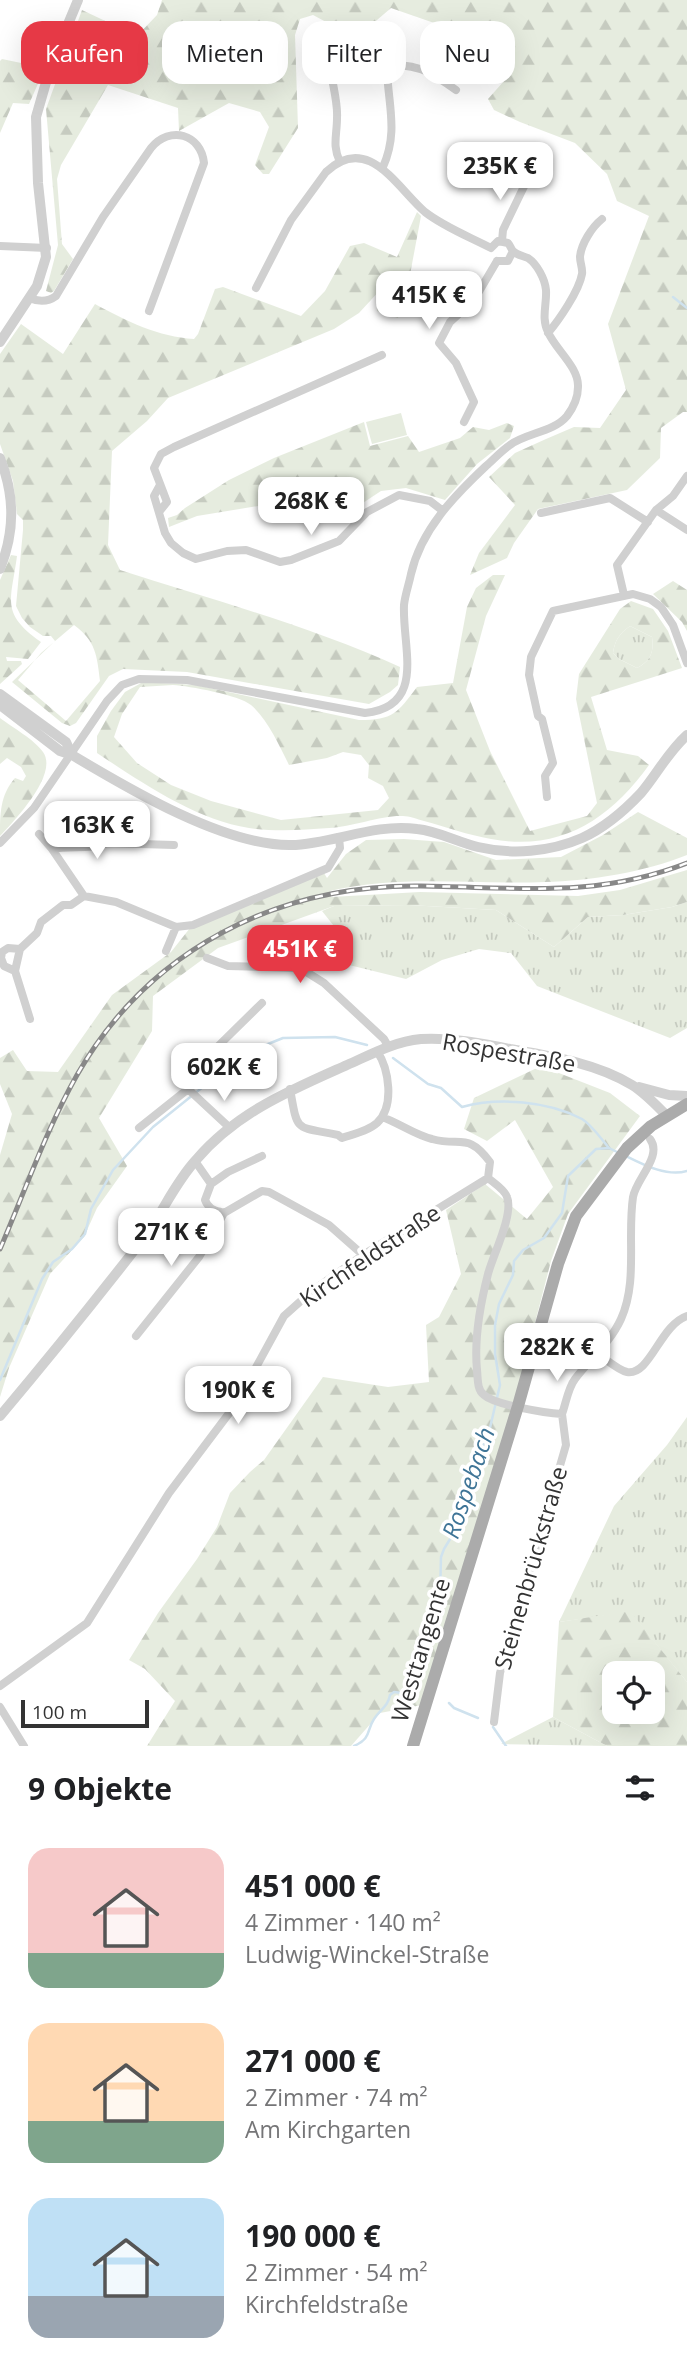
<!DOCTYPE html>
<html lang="de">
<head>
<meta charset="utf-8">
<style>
	body { margin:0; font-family:"Open Sans",sans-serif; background:#f2f2f2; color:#202124; height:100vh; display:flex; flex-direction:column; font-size:26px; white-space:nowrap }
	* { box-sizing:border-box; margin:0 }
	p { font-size:23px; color:#757577 }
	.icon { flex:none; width:38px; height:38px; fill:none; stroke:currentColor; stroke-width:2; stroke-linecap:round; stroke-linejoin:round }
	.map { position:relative; height:1746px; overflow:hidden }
	.details { display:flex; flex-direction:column; background:#fff; flex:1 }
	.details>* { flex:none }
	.hud { position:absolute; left:21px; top:21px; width:646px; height:63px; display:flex; gap:14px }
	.tools { position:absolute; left:602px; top:1661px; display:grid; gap:14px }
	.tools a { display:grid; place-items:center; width:63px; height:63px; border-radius:14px; background:#fff; box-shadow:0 7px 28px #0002; font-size:35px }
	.scale { position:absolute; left:21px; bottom:18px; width:128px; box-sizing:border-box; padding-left:7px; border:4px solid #333; border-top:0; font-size:19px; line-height:24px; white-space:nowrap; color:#333; -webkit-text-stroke:5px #fff; paint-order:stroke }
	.price { position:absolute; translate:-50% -60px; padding:0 16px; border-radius:14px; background:#fff; color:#222; font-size:23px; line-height:46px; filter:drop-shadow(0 2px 4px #0008) }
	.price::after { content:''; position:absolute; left:50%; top:42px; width:21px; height:16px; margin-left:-10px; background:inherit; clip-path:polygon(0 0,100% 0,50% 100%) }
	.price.active { background:#e63946; color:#fff }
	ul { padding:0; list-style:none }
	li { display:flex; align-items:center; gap:21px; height:175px; padding:0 28px }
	li span { display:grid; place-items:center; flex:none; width:196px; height:140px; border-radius:21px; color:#555 }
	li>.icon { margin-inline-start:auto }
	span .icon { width:84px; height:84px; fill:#fffc; stroke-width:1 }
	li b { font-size:30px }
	h2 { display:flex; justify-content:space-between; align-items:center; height:84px; padding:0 28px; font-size:30px }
	.pill { padding:0 24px; border-radius:21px; background:#fff; box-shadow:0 7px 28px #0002; font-size:24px; line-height:63px }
	.pill.active { background:#e63946; color:#fff }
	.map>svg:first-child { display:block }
</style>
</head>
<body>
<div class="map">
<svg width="687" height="1746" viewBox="0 0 687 1746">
	<defs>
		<pattern id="grass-tufts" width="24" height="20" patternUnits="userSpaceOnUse" patternTransform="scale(1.75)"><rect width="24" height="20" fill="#e6ecdf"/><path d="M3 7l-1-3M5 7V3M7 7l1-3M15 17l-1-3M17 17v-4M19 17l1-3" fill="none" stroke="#c6cbc0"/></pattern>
		<pattern id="forest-firs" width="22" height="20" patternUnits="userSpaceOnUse" patternTransform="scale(1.75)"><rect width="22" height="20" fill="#e6ecdf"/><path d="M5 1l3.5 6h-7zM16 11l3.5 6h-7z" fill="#c6cbc0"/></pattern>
		<pattern id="park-crowns" width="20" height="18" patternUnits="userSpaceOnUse" patternTransform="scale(1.75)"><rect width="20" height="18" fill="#e6ecdf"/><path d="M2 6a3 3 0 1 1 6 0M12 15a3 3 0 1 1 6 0" fill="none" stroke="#c6cbc0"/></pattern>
	</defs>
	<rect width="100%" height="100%" fill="#fff"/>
	<!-- grass -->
	<path fill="url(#grass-tufts)" d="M 630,626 L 652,637 C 654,652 651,661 637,668 L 619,659 L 613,653 C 615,640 619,634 630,626 Z
		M 687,902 L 687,1028 L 670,1038 L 537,986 L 511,953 L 479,949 L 442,960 L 406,979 L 349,965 L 349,945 L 322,911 L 334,906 L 409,905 L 496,910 L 554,947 L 588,917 L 623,915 L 672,907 Z
		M 687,1417 L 687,1682 L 630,1612 L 559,1622 L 614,1506 L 667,1445 Z
		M 553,1717 L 607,1746 L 501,1744 Z"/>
	<!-- forest -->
	<path fill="url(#forest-firs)" fill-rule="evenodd" d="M 162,0 L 687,0 L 687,412 L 683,412 L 661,428 L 660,458 L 627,490 L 538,509 L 514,543 L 507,558 L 470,575 L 479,553 L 515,505 L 489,477 L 515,453 L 546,439 L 574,427 L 600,428 L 626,390 L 608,324 L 649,216 L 617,201 L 607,174 L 575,143 L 520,122 L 494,110 L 488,99 L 504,81 L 463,33 L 391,8 L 356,38 L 313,15 L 300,19 L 295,35 L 298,128 L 269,174 L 263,174 L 255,165 L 269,127 L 260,112 L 229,103 L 179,131 L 178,108 L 108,85 L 61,165 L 57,179 L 62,244 L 73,259 L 54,291 L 51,293 L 46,291 L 58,245 L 46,109 L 82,10 L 137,36 L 157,15 Z
		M 2,59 L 45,68 L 29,104 L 13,103 L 0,133 L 0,61 Z
		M 417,212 L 421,216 L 409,280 L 394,275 L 359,313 L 334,329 L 168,398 L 147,421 L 112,451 L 108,545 L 120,570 C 213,600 310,626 400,667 L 398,685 L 390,692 L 369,704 L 187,672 L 123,669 L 109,676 L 76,723 L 70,726 L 62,723 L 12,682 L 55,641 L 51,636 L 43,636 L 30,627 L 22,618 L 16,606 L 23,530 L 23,520 L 17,514 L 13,481 L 0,444 L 0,354 L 21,324 L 63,354 L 95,304 C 126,321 159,337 194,339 L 198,334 L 215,289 L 223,287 L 301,316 L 325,291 L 350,246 L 364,243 L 397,257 ZM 74,625 C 96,641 97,656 100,681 L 66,721 L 18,680 L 41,653 Z
		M 364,422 L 370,446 L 408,436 L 419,452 L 460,438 L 473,427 L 489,430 L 507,423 L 514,426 L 510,438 L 477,464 L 445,500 L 406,488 L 381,491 L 337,520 L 330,510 L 323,491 L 310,484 L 264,505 L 197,516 L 169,527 L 168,518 L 177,515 L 185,508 L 229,480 L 274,458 Z
		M 11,555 L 17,556 C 11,601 0,613 41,642 L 28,659 L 6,657 L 7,661 L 21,661 L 22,664 L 0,684 L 0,580 Z
		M 493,575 L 505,575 L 486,616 L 466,690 L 490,751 L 530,831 L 587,816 L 597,803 L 576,699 L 579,674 L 620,609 L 631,601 L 653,609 L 668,631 L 682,668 L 591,697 L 607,750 L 638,756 L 649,765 C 610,819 561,852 491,839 C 468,835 446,827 424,821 C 417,819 409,816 403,816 C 382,815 352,827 329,828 C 303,830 276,832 249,828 C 196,820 141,782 97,753 L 97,736 L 111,711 L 125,692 L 143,682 L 196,685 L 359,720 C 394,720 397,713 417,687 L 453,683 L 467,607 L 476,588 ZM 630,626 L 652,637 C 654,652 651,661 637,668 L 619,659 L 613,653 C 615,640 619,634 630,626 ZM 173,685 C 189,686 239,695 251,705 C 268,720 279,745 289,765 L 327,758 L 343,752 L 361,755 L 369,765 L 368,778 L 383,786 L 389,798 L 378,810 L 281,820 L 211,801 L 171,785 L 137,763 L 114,737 L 122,714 L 140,687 Z
		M 673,581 L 687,590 L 687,631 L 682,622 L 653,594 Z
		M 0,718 C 12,727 35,740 43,752 C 59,774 14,821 0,836 C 0,814 0,795 15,778 L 23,781 L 26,776 L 21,767 L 7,758 L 0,764 Z
		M 638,812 L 687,838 L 687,855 C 645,872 590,881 545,882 C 472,885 401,874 330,891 L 331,897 L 420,892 L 578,896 L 620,890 L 687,870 L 687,902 L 672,907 L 623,915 L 588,917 L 554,947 L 496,910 L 409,905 L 334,906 L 218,948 L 153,996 L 152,1031 L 99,1118 L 127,1166 L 97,1208 L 84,1237 L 50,1274 L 9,1368 L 0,1397 L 0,1155 L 12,1114 L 0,1084 L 0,1058 L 13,1050 L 27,1071 L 58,1072 L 112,995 L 171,952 L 190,928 L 324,873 L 327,878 L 346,854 L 366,840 L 404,839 L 444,842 L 496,860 L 561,857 L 603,835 Z
		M 541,1066 L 610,1093 L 640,1116 L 568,1214 L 551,1261 L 514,1404 L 422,1705 L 380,1713 L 351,1746 L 147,1746 L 175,1701 L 145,1669 L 129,1660 L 158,1613 L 197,1559 L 217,1527 L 230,1493 L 250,1472 L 264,1460 L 323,1377 L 388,1387 L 429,1382 L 426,1325 L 439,1317 L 461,1274 L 446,1210 L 485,1184 L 527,1219 L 553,1187 L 515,1120 L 487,1141 L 464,1129 L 474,1098 Z
		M 630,1611 L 687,1682 L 687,1746 L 607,1746 L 553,1717 L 559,1622 ZM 653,1673 L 653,1712 L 614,1712 L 614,1673 Z"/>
	<!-- park -->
	<path fill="url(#park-crowns)" d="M 395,278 L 408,282 L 398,318 L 377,311 L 380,297 Z"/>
	<!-- pitch -->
	<path fill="#e6ecdf" d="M 401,413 L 407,435 L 372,444 L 366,422 Z"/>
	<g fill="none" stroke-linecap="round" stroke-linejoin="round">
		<!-- stream -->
		<path stroke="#cfe2ee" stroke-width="2.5" d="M 673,297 L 687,308
			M 393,1058 L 428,1084 L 441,1088 L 462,1107 C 499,1097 548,1101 582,1119 C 592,1125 601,1139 609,1148
			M 626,1156 C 644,1165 667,1177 687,1171
			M 0,1380 L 42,1279 L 53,1262 L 72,1249 L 85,1234 L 91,1209 L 113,1170 L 153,1127 L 209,1082 L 235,1076 L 258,1048 L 283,1038 L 335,1037 L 367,1045
			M 449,1703 L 454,1708 L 478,1718
			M 493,1727 L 506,1746
			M 354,1746 C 372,1738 366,1731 374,1719 C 380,1709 388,1707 390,1695 L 394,1692 L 402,1693 L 415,1685 L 422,1672 L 440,1595 L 441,1557 L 444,1549 L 458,1526 L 461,1495 L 489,1432 L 500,1385 L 495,1354 L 495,1325 L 499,1304 L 513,1275 L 514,1261 L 523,1250 L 544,1238 L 562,1213 L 568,1176 L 596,1149 L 609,1148 L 617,1152"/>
		<!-- minor -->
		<path stroke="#d0d0d0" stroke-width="8" d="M 331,72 C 333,87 338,103 337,118 C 337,135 332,146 340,162
			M 383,167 C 398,133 389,108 387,72 L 394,65 C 421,65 435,75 456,90
			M 502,241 L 503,230 L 531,172
			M 0,246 L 47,248
			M 497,261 L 508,261 L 513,251
			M 256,288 L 291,220 L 326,172 C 368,132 397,188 425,212 C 444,227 470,237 491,248
			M 29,298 C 39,302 48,302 56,296 L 103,217 L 151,148 C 170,125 201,134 204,163 L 149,311
			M 548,333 C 559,320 579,291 582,274 C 583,269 580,263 580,257 C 581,244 592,227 602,219
			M 464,422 L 474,402 L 456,363 L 439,343 L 450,322 L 474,300 L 497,261
			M 160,485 L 154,496 L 165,533 L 171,543 L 183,553 L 196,559 L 227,551 L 246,550 L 280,562 L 291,560 L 339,541 L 367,512 L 399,495 L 430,501 L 443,511
			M 656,510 L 687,530
			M 159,512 L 167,502 L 154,468 L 161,454 L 174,447 L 382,355
			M 541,513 L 610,498 L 648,522
			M 624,595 L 617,565 L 656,510 L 673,496 L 687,476
			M 547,797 L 545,776 L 553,763 L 542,719 L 538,716 L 529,675 L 531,657 L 553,611 L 633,594 L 650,599 L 661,607 L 673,625 L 687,663
			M 39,834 L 52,849 C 70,845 90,850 107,843 L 174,845
			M 0,843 L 34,808 L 107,701 L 122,685 L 139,679 L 187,680 L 365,713 C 427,706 402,648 404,605 C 405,595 409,584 411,574 C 421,530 454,496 486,466 C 494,459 501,451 510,445 C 526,433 554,432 567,416 C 573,408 578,397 578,387 C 579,367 555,349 548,332 C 541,318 547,304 546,290 C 545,279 537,264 528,258 C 524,256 516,255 513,251 C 511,249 510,245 508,243 L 498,241 L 491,248
			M 52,849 L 84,896
			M 166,951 L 176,927
			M 207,958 L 228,966 L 300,968 L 324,983 L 384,1039 L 388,1046
			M 15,971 L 4,966 L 1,958 L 2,952 L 8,948 L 20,949
			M 30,1019 L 15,971 L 20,949 L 37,933 L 41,922 L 63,905 L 71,905 L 84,896 L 116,902 L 176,927 L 193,925 L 328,868 L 340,848 L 339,837
			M 188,1089 L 230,1128
			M 290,1089 C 298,1133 294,1126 338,1135 L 342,1138 C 354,1134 368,1131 377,1123 C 395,1106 389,1069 377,1051
			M 382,1117 C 399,1123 415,1135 432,1139 C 461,1147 468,1132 490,1162 L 488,1178
			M 139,1128 L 188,1089 L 207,1057 L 262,1003
			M 195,1161 L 211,1184 L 205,1200 C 209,1210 215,1210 224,1213
			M 211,1184 L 228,1172 L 262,1156
			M 136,1336 L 199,1257 L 224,1213 L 262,1191 L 269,1192 L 329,1225 L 363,1255
			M 598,1354 C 606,1359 618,1370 627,1372 C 650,1376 660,1325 687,1316
			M 0,1686 L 87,1623 L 169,1493 L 236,1404 L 284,1316 L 312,1291 L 363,1255 L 488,1178 C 494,1183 505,1190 507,1197 C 514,1214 493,1255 488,1274 C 480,1305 474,1339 477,1370 C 478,1379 477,1390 484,1395 C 495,1405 546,1413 562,1414 C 566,1403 568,1388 575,1379 C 590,1359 610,1343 621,1319 C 638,1281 627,1238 633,1197 C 636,1179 663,1156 650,1139
			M 0,1707 L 24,1746
			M 494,1722 L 500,1673 L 566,1445 L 562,1414"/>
		<!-- tertiary -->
		<path stroke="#d0d0d0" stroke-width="10" d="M 0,342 L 37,286 L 46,257 L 38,183 L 36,117 L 51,65 L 78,0
			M 0,458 C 15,496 15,531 0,569
			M 0,694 L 66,742 L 72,755
			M 0,705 L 60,751 L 72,755 C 129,789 224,846 291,845 C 333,844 374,823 417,829 C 438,831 457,842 478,847 C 512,855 550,852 582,838 C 604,828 625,810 641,793 C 657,774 668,752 687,735
			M 639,1087 L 669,1095 L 687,1096
			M 0,1416 C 48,1359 94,1302 140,1243 C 161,1217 173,1185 196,1160 C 237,1112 291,1090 347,1065 C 372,1054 393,1042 421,1039 C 450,1037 482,1043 510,1049 C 550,1056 596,1063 632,1085 C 645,1093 656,1105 667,1116"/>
		<!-- primary -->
		<path stroke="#ababab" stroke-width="12" d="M 413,1746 L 518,1406 L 558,1264 L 576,1216 L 627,1148 L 651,1126 L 687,1104"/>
		<defs>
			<path id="rail" d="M 0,1249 C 25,1191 46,1130 77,1075 C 149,949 278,884 421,886 C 516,887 595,899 687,863"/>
		</defs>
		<!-- rail casing -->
		<use href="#rail" stroke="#888" stroke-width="5"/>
		<!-- rail -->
		<use href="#rail" stroke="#fff" stroke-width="2.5" stroke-dasharray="8" stroke-linecap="butt"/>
	</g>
	<g text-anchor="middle" stroke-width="7" stroke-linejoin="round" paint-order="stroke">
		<!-- street labels -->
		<g font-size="23" fill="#333" stroke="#fff">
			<text transform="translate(509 1053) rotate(10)" y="8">Rospestraße</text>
			<text transform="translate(370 1256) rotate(-34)" y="8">Kirchfeldstraße</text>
			<text transform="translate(531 1568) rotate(-74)" y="8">Steinenbrückstraße</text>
			<text transform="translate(421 1650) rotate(-73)" y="8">Westtangente</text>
		</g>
		<!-- water labels -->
		<g font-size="24" font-style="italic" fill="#3f7597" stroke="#fff">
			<text transform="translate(469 1483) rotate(-71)" y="8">Rospebach</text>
		</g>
	</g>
</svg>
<div class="tools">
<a><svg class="icon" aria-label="locate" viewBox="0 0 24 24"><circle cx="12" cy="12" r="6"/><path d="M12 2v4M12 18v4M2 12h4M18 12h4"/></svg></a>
</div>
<div class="scale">100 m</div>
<b class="price" style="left:500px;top:202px">235K €</b>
<b class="price" style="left:429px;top:331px">415K €</b>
<b class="price" style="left:311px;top:537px">268K €</b>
<b class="price" style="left:97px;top:861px">163K €</b>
<b class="price active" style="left:300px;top:985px">451K €</b>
<b class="price" style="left:224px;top:1103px">602K €</b>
<b class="price" style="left:171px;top:1268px">271K €</b>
<b class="price" style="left:557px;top:1383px">282K €</b>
<b class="price" style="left:238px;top:1426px">190K €</b>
<div class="hud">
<a class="pill active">Kaufen</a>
<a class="pill">Mieten</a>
<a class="pill">Filter</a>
<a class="pill">Neu</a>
</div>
</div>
<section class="details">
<h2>9 Objekte<svg class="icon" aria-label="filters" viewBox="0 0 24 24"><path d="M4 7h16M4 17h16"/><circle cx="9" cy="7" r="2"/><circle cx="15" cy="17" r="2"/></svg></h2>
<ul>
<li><span style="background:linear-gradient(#f6c9c9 75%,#7fa58c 0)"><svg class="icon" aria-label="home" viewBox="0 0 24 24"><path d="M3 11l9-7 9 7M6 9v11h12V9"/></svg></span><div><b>451 000 €</b><p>4 Zimmer · 140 m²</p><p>Ludwig-Winckel-Straße</p></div></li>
<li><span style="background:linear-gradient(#ffd9b3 70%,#7fa58c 0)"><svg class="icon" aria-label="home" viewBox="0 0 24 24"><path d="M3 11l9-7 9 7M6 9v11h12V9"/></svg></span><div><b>271 000 €</b><p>2 Zimmer · 74 m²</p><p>Am Kirchgarten</p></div></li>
<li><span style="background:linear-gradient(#bfe0f5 70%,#9aa5b1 0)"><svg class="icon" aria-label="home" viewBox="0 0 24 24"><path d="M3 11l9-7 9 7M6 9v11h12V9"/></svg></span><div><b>190 000 €</b><p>2 Zimmer · 54 m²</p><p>Kirchfeldstraße</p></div></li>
</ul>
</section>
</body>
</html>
